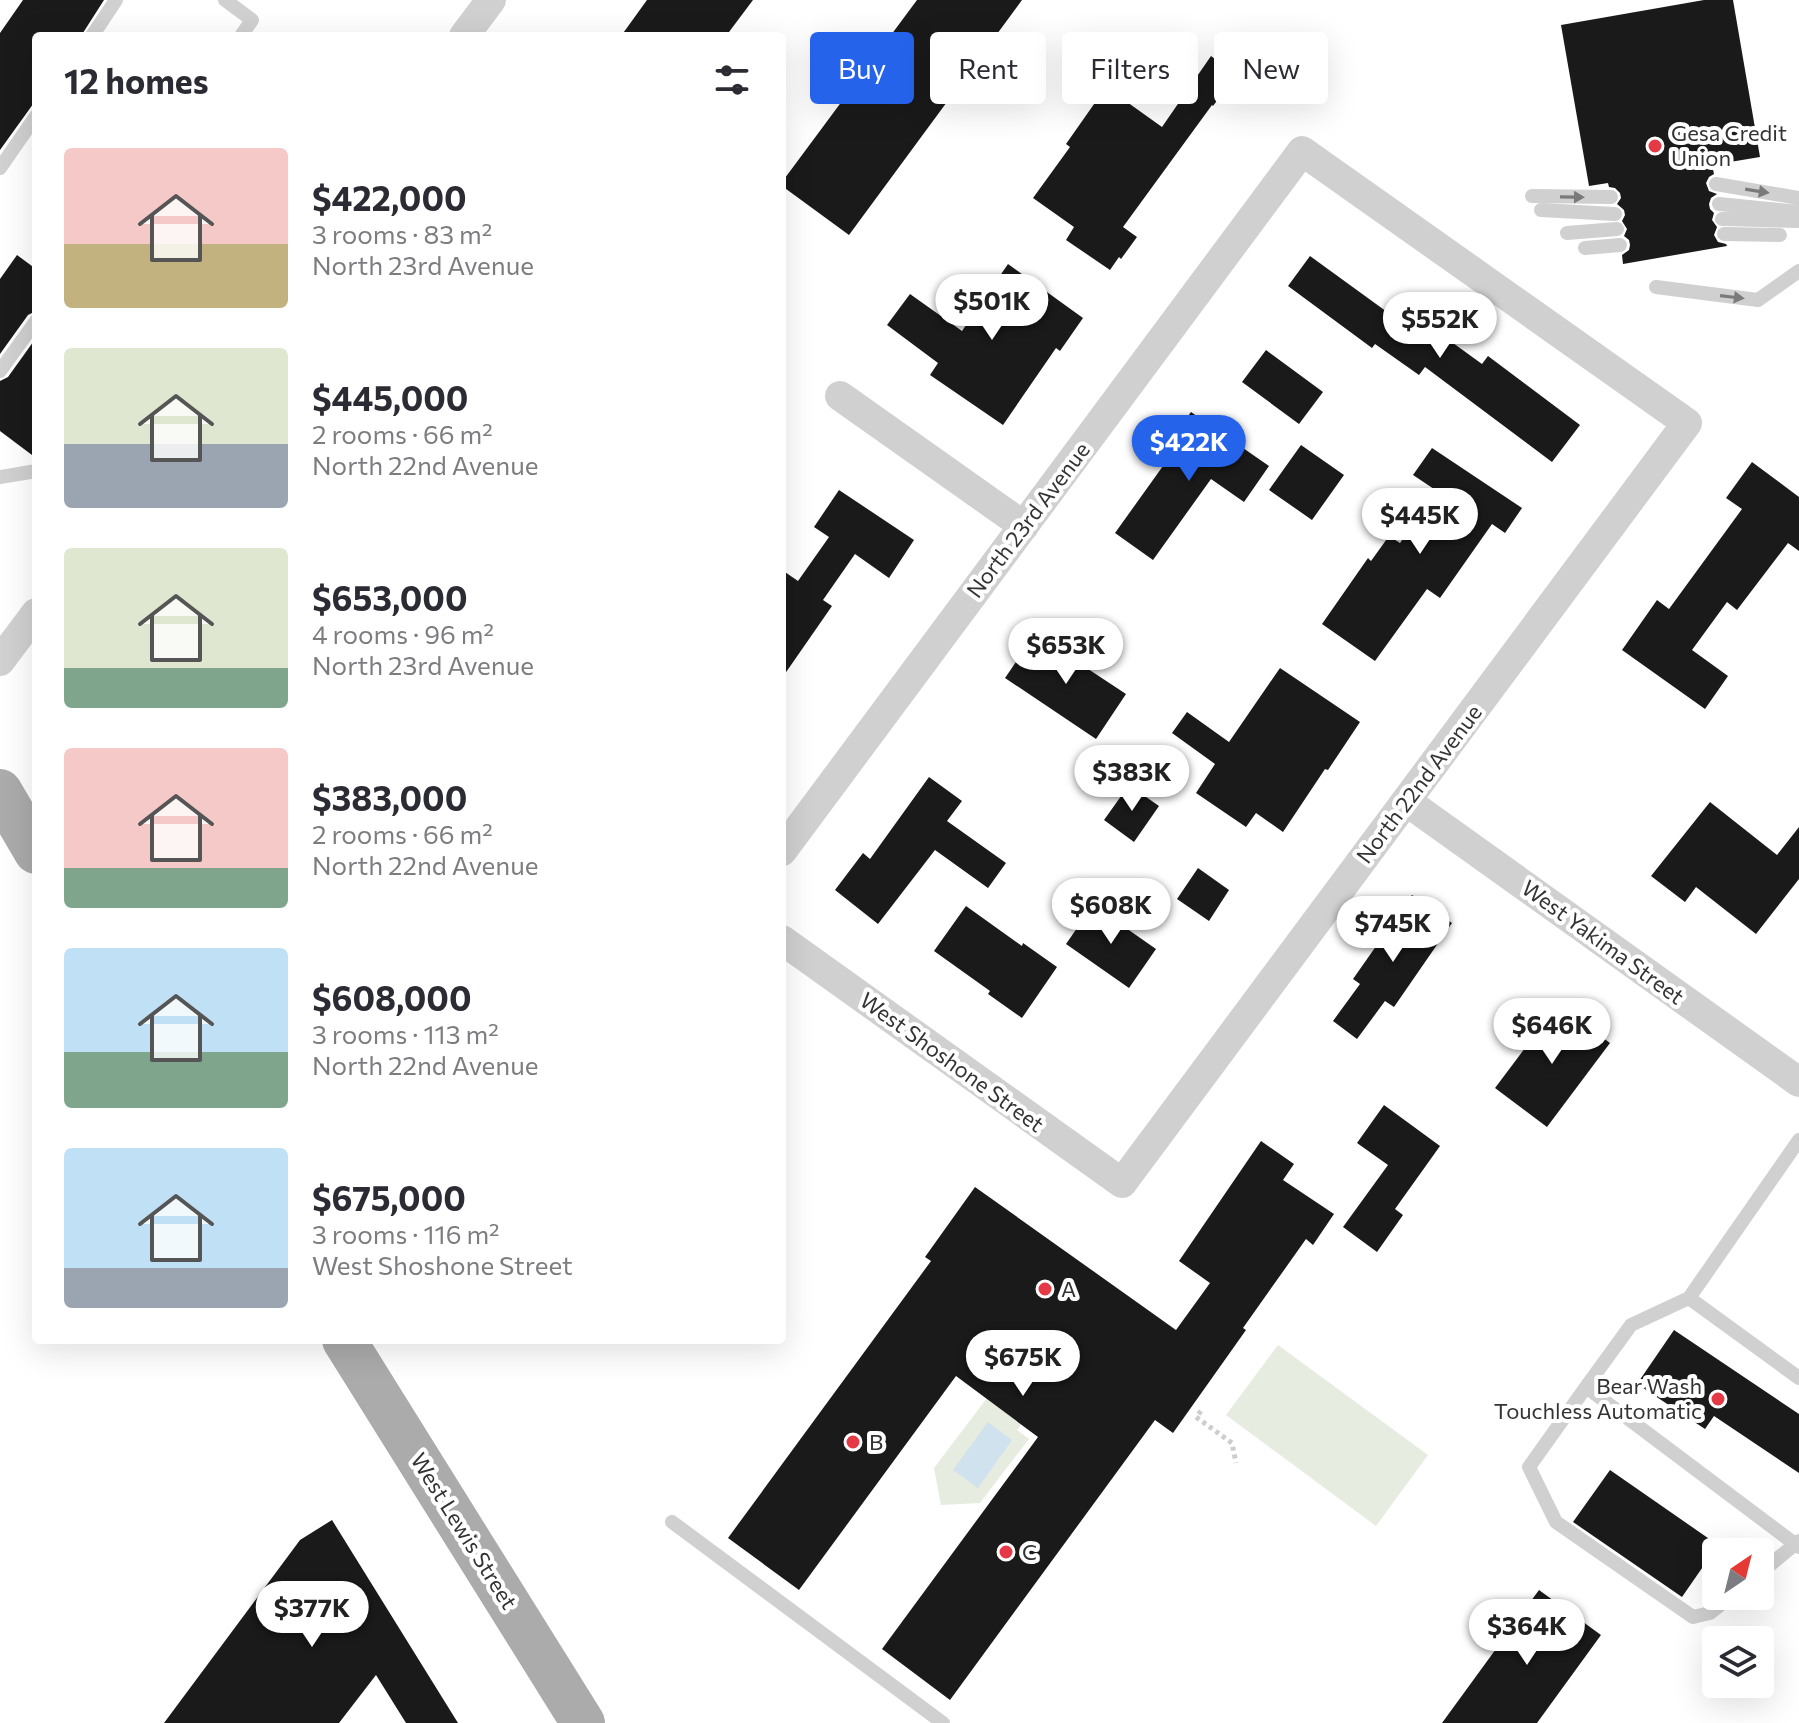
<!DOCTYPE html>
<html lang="en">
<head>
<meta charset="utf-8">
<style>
	body { margin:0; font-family:Commissioner,sans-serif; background:#f2f2f3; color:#2b2b33; height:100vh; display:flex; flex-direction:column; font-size:30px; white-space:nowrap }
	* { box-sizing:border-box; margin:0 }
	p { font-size:26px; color:#7c7c81 }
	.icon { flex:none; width:44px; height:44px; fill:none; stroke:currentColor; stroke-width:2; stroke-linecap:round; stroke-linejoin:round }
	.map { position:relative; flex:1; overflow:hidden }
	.drawer { position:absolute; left:32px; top:32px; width:754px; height:1312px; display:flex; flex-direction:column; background:#fff; border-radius:8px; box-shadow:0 8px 32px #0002 }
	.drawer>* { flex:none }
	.top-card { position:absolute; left:810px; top:32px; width:760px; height:72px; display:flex; gap:16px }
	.needle { width:52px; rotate:35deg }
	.controls { position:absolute; left:1702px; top:1538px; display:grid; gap:16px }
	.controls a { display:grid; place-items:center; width:72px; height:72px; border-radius:8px; background:#fff; box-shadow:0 8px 32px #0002; font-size:40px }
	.price { position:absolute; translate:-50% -68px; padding:0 18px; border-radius:28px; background:#fff; color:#222; font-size:26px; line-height:52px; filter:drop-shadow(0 2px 4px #0008) }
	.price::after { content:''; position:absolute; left:50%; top:48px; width:24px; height:18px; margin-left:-12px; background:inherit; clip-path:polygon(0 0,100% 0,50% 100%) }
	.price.current { background:#2563eb; color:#fff }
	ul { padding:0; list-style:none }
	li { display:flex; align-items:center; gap:24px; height:200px; padding:0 32px }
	li span { display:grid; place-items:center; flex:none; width:224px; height:160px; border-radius:8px; color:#555 }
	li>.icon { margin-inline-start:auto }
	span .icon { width:96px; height:96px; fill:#fffc; stroke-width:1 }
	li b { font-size:34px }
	h2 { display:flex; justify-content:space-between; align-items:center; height:96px; padding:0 32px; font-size:34px }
	.chip { padding:0 28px; border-radius:8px; background:#fff; box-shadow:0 8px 32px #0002; font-size:28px; line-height:72px }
	.chip.current { background:#2563eb; color:#fff }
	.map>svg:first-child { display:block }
</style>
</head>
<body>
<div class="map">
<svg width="1799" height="1723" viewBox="0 0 1799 1723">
	<rect width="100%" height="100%" fill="#fff"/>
	<!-- green -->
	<path fill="#e6ecdf" d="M 1278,1345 L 1428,1455 L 1376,1526 L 1226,1415 Z
		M 987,1398 L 1021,1424 L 1017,1430 L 1029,1439 L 980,1503 L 941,1505 L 934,1468 Z"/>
	<!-- water -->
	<path fill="#cfe2ee" d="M 988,1422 L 1012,1440 L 978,1488 L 953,1470 Z"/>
	<!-- building -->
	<path fill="#1a1a1a" d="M 23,0 L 104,0 L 81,36 L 36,36 L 36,100 L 0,150 L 0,33 Z
		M 647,0 L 753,0 L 726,36 L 621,36 Z
		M 917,0 L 1022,0 L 849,235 L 782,186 L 782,182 Z
		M 1704,0 L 1733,0 L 1760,157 L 1712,165 L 1714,174 L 1709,177 L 1706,183 L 1709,191 L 1717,194 L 1711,198 L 1709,204 L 1710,209 L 1714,213 L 1712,220 L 1717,227 L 1714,235 L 1718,242 L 1726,244 L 1727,246 L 1623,264 L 1622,255 L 1629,250 L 1630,245 L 1629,240 L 1624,236 L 1627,229 L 1622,221 L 1625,215 L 1624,210 L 1617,204 L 1621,198 L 1620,193 L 1615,188 L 1609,187 L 1608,183 L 1589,186 L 1561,25 Z
		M 1211,56 L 1236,75 L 1213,106 L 1212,105 L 1123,227 L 1137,237 L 1121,259 L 1119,257 L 1110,270 L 1066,240 L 1074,227 L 1033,198 L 1070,147 L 1066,144 L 1106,87 L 1162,127 Z
		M 17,255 L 36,269 L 36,311 L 28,315 L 0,354 L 0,279 Z
		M 1310,256 L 1405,325 L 1413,314 L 1482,364 L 1488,356 L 1580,425 L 1552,462 L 1425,367 L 1419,375 L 1375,344 L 1372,348 L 1288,286 Z
		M 1008,264 L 1083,318 L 1060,351 L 1056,348 L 1003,425 L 930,375 L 938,363 L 887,325 L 910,294 L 962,331 Z
		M 36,338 L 36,458 L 0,431 L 0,381 L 8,377 Z
		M 1266,350 L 1323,392 L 1299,424 L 1242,382 Z
		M 1191,412 L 1269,466 L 1244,502 L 1211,479 L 1153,560 L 1115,533 L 1173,452 L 1166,447 Z
		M 1301,445 L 1344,475 L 1312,520 L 1269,490 Z
		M 1432,448 L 1522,508 L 1505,533 L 1492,524 L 1440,598 L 1427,589 L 1375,661 L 1322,624 L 1368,558 L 1371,561 L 1389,536 L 1400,543 L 1437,491 L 1413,475 Z
		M 1752,462 L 1799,497 L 1799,551 L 1788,543 L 1737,610 L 1727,602 L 1692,650 L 1728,676 L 1705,709 L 1622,650 L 1657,600 L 1669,609 L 1742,509 L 1726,498 Z
		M 839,490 L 914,540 L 889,578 L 855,554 L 823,600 L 832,606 L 782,678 L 782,570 L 798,581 L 829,537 L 814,527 Z
		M 1035,634 L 1126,694 L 1096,739 L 1005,678 Z
		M 1280,668 L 1360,722 L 1328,770 L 1325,769 L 1283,832 L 1256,813 L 1246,827 L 1196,793 L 1215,764 L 1172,733 L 1187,712 L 1229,742 Z
		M 929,777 L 962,801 L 947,821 L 1006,863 L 988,888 L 935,850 L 878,924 L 835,890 L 863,853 L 870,859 Z
		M 1129,785 L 1159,806 L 1134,842 L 1104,820 Z
		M 1710,802 L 1777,855 L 1799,827 L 1799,879 L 1756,934 L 1696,887 L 1685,902 L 1651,876 Z
		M 1198,868 L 1229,890 L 1209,921 L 1177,899 Z
		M 1412,895 L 1452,923 L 1394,1007 L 1385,1001 L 1357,1039 L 1333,1021 L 1360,984 L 1353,979 Z
		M 1093,905 L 1156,949 L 1129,988 L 1066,944 Z
		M 966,906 L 1022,946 L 1023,943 L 1057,967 L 1022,1018 L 988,994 L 990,991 L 934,951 Z
		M 1558,1004 L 1610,1043 L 1547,1127 L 1495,1088 Z
		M 1384,1105 L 1440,1146 L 1395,1209 L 1403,1215 L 1377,1252 L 1343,1227 L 1388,1165 L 1357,1143 Z
		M 1261,1141 L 1294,1164 L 1283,1180 L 1334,1214 L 1313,1245 L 1306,1239 L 1243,1328 L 1246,1330 L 1173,1433 L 1155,1420 L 950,1700 L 882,1649 L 1038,1437 L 956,1376 L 799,1590 L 728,1538 L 931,1261 L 925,1257 L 975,1187 L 1176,1330 L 1210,1283 L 1179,1261 Z
		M 1674,1330 L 1799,1414 L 1799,1473 L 1714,1416 L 1705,1429 L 1637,1384 Z
		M 1610,1470 L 1718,1545 L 1682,1597 L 1573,1522 Z
		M 332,1520 L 458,1723 L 406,1723 L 376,1675 L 339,1723 L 164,1723 L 300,1540 Z
		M 1539,1590 L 1601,1635 L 1537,1723 L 1442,1723 Z"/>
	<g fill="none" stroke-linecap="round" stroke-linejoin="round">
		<!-- path -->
		<path stroke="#cdcdcd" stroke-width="5" stroke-dasharray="4 4" stroke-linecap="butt" d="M 1201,1411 L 1196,1417 L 1232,1443 L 1236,1463"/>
		<!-- service -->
		<path stroke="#d0d0d0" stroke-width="14" d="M 225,0 L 252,20 L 241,36
			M 92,36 L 116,0
			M 0,168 L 36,116
			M 1716,184 L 1799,198
			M 1532,196 L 1611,197
			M 1719,204 L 1799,212
			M 1541,210 L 1615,214
			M 1722,219 L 1799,221
			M 1567,233 L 1617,229
			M 1724,234 L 1780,235
			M 1585,248 L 1620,245
			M 1656,287 L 1758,300 L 1799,271
			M 0,371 L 36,321
			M 0,477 L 36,471
			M 1799,1140 L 1689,1298 L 1799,1378
			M 1586,1387 L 1631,1325 L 1689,1298
			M 672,1522 L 943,1723
			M 1760,1573 L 1799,1541
			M 1731,1596 L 1710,1613 L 1693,1617 L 1556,1522 L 1529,1467 L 1586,1387 L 1799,1547"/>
		<!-- minor -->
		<path stroke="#d0d0d0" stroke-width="30" d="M 464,36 L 491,0
			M 840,396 L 1024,526
			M 0,661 L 36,613
			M 1406,801 L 1799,1082
			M 782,851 L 1302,151 L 1687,423 L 1122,1183 L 782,940"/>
		<!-- primary -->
		<path stroke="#ababab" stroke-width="44" d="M 0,791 L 36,852
			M 344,1340 L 583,1723"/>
	</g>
	<!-- one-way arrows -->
	<defs><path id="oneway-solid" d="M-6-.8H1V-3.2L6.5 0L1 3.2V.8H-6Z" transform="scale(2)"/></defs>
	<g fill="#7a7a7a">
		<use href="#oneway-solid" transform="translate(1757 191) rotate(9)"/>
		<use href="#oneway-solid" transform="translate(1572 197) rotate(1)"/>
		<use href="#oneway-solid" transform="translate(1732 297) rotate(7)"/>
	</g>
	<!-- markers -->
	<g fill="#e63946" stroke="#fff" stroke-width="3">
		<circle cx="1655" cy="146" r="8"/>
		<circle cx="1045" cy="1289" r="8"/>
		<circle cx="1718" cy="1399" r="8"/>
		<circle cx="853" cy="1442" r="8"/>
		<circle cx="1006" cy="1552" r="8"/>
	</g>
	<g text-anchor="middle" stroke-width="8" stroke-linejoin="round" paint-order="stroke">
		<!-- poi labels -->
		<g font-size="22" fill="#333" stroke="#fff" text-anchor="start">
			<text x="1671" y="141">Gesa Credit<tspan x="1671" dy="25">Union</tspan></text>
			<text x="1061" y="1297">A</text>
			<text x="1702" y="1394" text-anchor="end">Bear Wash<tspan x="1702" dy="25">Touchless Automatic</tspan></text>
			<text x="869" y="1450">B</text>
			<text x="1022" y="1560">C</text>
		</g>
		<!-- street labels -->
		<g font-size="22" fill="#333" stroke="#fff">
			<text transform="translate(1028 520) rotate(-53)" y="8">North 23rd Avenue</text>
			<text transform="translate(1419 784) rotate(-53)" y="8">North 22nd Avenue</text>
			<text transform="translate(1603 942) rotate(36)" y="8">West Yakima Street</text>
			<text transform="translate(952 1062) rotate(36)" y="8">West Shoshone Street</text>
			<text transform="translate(464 1531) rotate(58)" y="8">West Lewis Street</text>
		</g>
	</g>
</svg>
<div class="controls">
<a><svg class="needle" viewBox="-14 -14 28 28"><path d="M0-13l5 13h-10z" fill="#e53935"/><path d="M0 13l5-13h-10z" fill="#7c7c81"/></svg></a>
<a><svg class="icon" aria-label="layers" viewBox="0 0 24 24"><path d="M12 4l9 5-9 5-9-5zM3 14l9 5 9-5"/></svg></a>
</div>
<b class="price" style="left:992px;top:342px">$501K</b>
<b class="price" style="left:1440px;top:360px">$552K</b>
<b class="price current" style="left:1189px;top:483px">$422K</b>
<b class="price" style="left:1420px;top:556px">$445K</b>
<b class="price" style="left:1066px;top:686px">$653K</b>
<b class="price" style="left:1132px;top:813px">$383K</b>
<b class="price" style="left:1111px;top:946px">$608K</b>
<b class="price" style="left:1393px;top:964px">$745K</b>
<b class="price" style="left:1552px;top:1066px">$646K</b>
<b class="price" style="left:1023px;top:1398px">$675K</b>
<b class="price" style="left:312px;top:1649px">$377K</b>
<b class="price" style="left:1527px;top:1667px">$364K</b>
<div class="top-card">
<a class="chip current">Buy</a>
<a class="chip">Rent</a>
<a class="chip">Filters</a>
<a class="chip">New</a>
</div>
<section class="drawer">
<h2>12 homes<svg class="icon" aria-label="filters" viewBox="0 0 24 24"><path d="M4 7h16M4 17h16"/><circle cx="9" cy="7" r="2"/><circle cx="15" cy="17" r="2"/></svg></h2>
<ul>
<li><span style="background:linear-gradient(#f6c9c9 60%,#c2b280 0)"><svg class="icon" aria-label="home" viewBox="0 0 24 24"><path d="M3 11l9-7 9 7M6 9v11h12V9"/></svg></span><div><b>$422,000</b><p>3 rooms · 83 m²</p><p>North 23rd Avenue</p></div></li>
<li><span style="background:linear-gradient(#dfe7d0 60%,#9aa5b1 0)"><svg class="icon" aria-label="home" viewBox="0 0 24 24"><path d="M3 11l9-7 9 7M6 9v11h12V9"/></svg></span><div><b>$445,000</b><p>2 rooms · 66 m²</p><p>North 22nd Avenue</p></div></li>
<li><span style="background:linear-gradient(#dfe7d0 75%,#7fa58c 0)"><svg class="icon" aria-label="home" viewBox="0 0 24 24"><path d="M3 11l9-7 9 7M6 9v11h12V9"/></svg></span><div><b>$653,000</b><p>4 rooms · 96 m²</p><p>North 23rd Avenue</p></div></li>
<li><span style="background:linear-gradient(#f6c9c9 75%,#7fa58c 0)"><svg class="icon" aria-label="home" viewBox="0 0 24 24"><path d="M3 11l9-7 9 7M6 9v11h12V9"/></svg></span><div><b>$383,000</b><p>2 rooms · 66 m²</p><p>North 22nd Avenue</p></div></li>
<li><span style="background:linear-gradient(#bfe0f5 65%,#7fa58c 0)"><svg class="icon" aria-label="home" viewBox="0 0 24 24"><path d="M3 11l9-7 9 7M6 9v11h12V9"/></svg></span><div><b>$608,000</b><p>3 rooms · 113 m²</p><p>North 22nd Avenue</p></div></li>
<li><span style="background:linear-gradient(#bfe0f5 75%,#9aa5b1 0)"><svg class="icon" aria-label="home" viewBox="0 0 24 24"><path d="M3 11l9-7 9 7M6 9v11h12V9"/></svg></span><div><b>$675,000</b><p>3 rooms · 116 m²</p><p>West Shoshone Street</p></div></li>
</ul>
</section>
</div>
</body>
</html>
